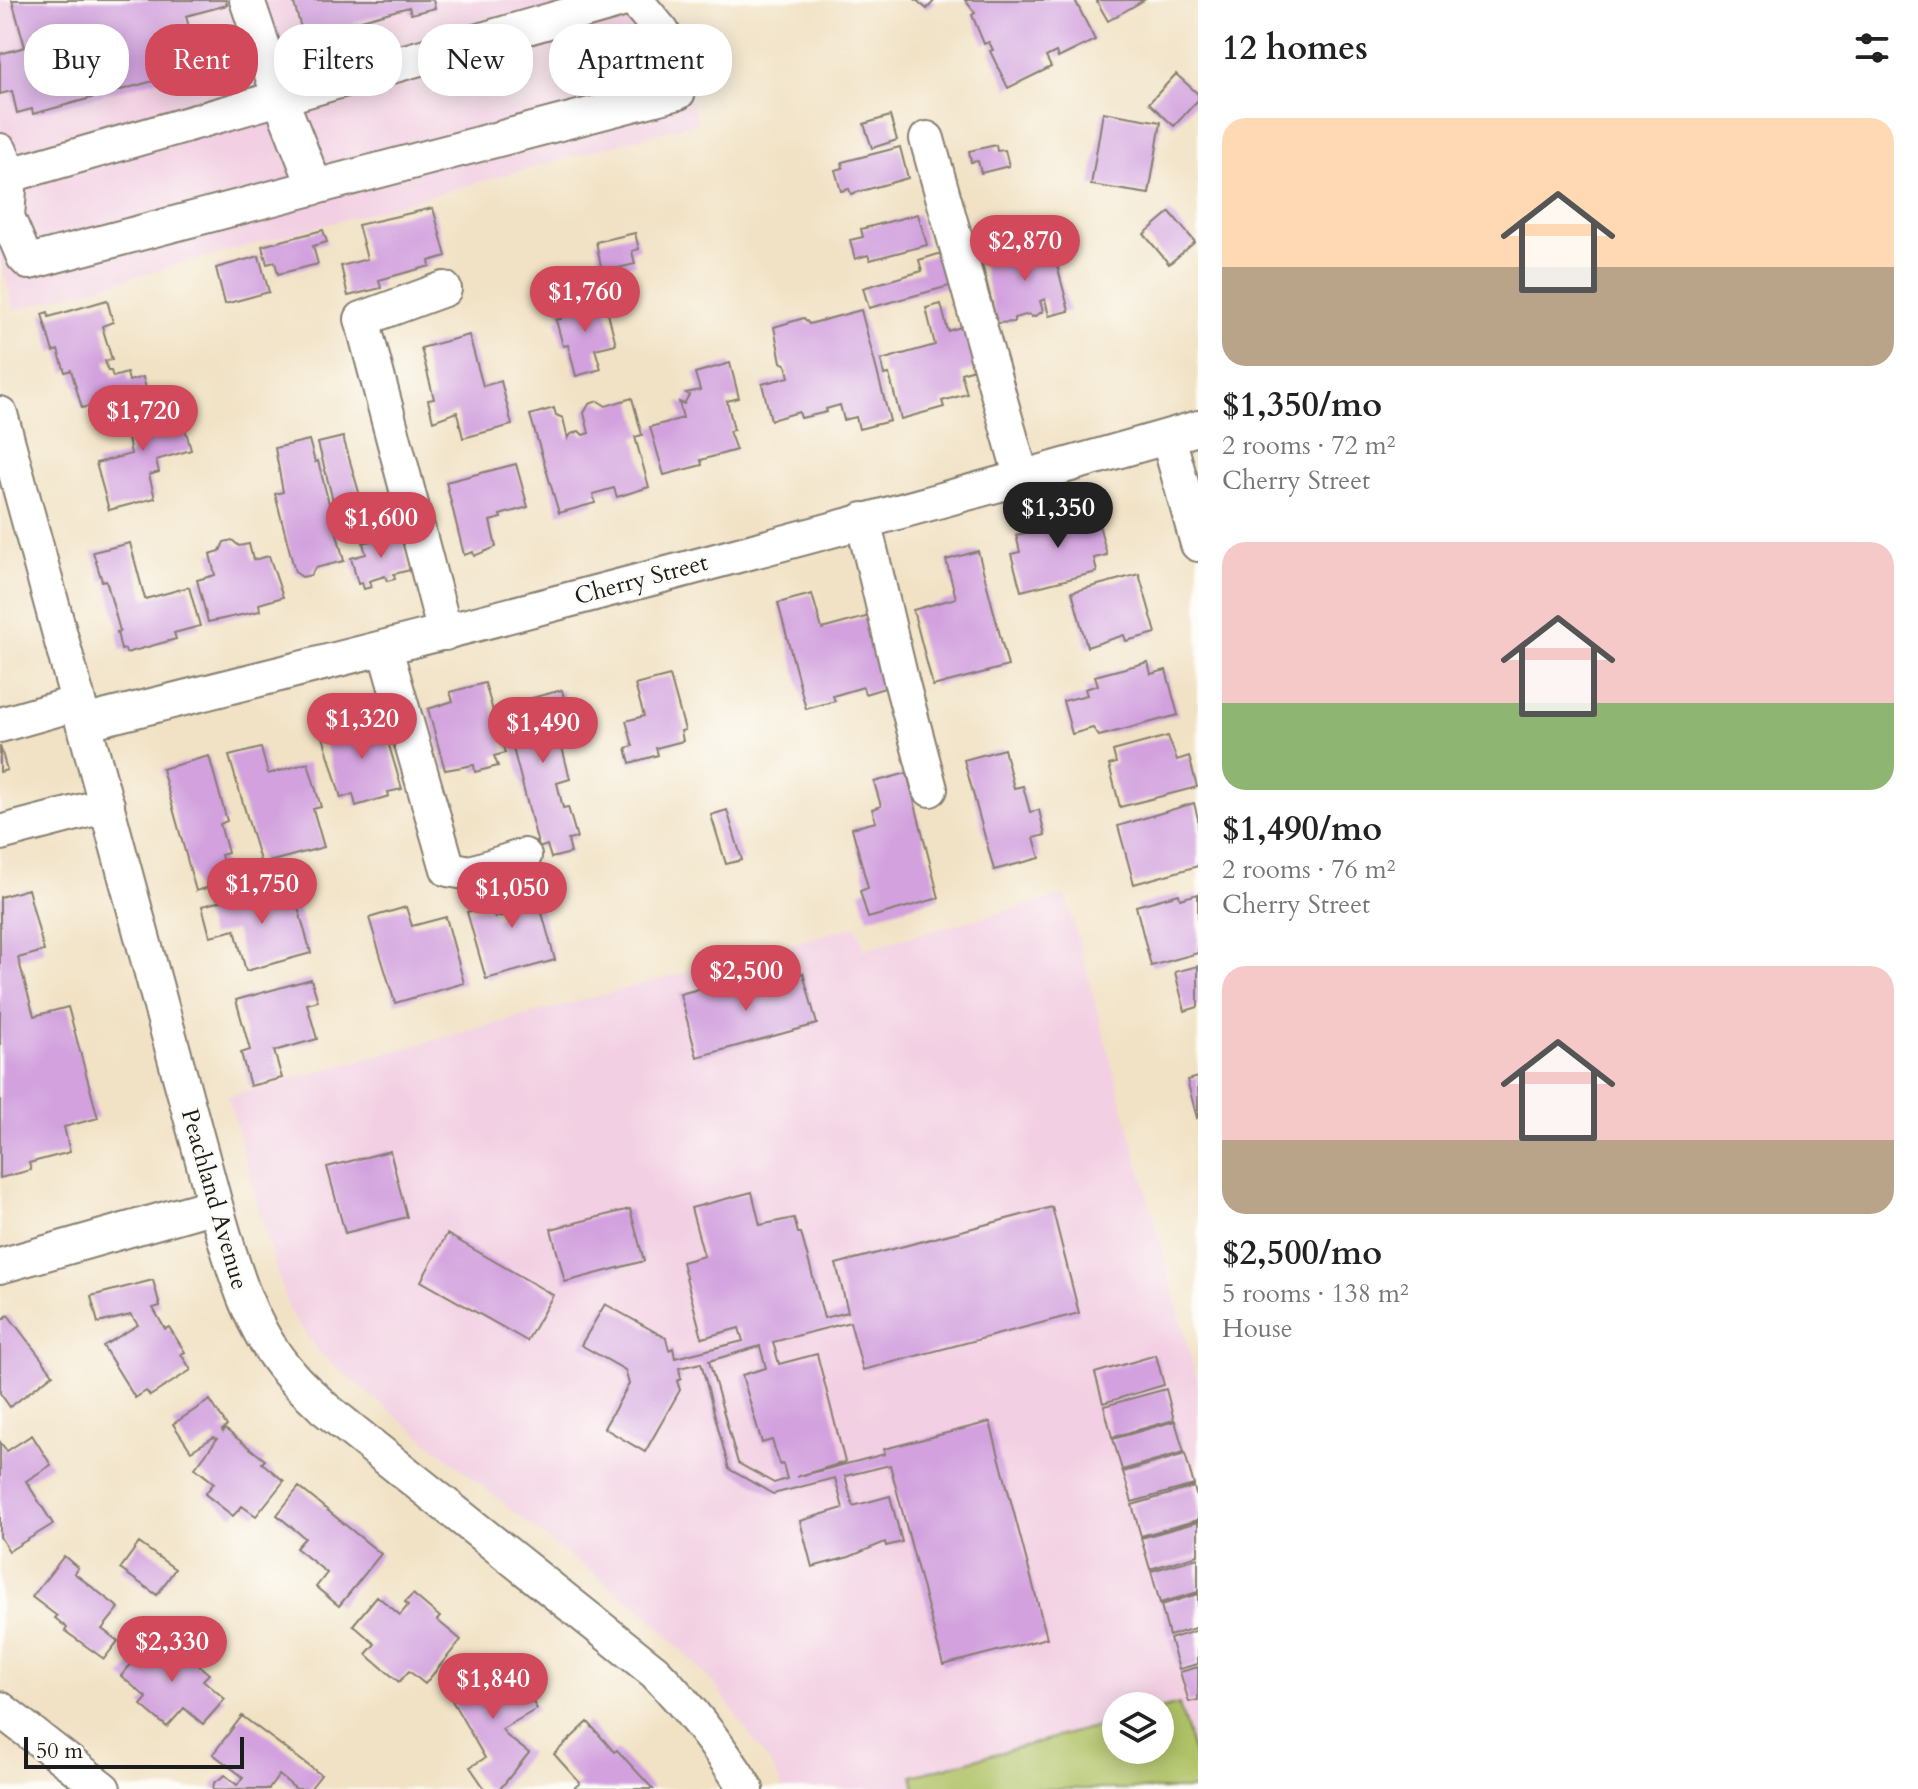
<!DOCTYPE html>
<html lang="en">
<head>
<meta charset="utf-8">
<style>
	body { margin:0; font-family:Cardo,serif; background:#f6f6f6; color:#222; height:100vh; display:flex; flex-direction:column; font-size:30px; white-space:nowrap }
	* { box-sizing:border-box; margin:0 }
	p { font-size:26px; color:#767676 }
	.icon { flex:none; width:44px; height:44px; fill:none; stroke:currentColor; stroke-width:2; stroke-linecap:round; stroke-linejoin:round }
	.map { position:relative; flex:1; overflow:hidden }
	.drawer { display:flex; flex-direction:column; background:#fff; width:720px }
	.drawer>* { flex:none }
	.hud { position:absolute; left:24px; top:24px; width:760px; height:72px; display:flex; gap:16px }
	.buttons { position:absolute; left:1102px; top:1692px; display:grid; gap:16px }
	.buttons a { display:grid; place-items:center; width:72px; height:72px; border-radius:50%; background:#fff; box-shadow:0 4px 20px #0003; font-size:40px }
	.scale { position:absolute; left:24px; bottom:20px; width:220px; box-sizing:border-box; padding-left:8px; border:4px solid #1c1c1c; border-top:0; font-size:22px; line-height:28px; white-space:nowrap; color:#1c1c1c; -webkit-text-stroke:6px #fdfcf7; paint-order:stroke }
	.price { position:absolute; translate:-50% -68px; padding:0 18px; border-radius:28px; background:#d1495b; color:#fff; font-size:26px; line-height:52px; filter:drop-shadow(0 2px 4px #0008) }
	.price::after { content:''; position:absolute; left:50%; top:48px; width:24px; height:18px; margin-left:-12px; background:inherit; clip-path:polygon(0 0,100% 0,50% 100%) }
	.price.on { background:#222; color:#fff }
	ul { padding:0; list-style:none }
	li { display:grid; align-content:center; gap:16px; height:424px; padding:0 24px }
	li span { display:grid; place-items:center; height:248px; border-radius:24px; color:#555 }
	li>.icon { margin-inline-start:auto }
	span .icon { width:144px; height:144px; fill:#fffc; stroke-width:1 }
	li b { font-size:34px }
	h2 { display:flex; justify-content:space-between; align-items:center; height:96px; padding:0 24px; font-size:34px }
	.pill { padding:0 28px; border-radius:32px; background:#fff; box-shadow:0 4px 20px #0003; font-size:28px; line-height:72px }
	.pill.on { background:#d1495b; color:#fff }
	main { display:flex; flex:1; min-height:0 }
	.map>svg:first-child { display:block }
</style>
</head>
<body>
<main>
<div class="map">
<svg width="1198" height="1789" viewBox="0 0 1198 1789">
	<rect width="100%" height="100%" fill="#fdfcf7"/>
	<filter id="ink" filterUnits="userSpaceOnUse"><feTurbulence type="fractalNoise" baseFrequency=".0125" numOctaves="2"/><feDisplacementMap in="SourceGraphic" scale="16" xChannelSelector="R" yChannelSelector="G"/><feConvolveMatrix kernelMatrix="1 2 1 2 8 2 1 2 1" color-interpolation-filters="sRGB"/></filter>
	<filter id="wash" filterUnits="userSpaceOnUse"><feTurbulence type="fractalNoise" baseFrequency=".006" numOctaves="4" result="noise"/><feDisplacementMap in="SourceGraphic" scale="32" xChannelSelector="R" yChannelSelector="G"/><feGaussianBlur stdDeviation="1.8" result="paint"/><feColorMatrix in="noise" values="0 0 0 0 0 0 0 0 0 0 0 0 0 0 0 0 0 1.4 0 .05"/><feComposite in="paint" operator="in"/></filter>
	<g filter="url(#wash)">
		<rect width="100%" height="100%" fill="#f1e2c5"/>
		<!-- built -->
		<path fill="#f2cfe2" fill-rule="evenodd" d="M 0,0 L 658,0 L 698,122 L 14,310 L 0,258 Z
			M 1066,895 L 1198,1383 L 1198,1789 L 783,1789 L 773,1768 L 714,1684 L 643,1610 L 561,1550 L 320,1354 L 290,1312 L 274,1264 L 228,1096 L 857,926 L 864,949 ZM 1116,1706 L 1160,1706 L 1160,1750 L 1116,1750 Z"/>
		<!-- green -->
		<path fill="#b0c367" stroke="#667042" stroke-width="2" d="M 1179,1704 L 1198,1768 L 1198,1789 L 915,1789 L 912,1776 L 1116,1721 L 1116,1750 L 1160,1750 L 1160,1709 Z"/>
		<g id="blocks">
			<!-- building -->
			<path fill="#d2a1de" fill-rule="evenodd" d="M 12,0 L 226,0 L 227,5 L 186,16 L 199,65 L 178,71 L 179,74 L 33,114 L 32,109 L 17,113 L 12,91 L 0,94 L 0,54 L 25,47 Z
				M 293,0 L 433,0 L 435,8 L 411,14 L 409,7 L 354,22 L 357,29 L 333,36 L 331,29 L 297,39 L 295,31 L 301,28 Z
				M 916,0 L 935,0 L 927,9 Z
				M 965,0 L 1075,0 L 1095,40 L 1058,58 L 1056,52 L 1046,57 L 1051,67 L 1008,88 L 990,51 L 993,50 L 989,42 L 984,44 L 972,15 L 975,13 Z
				M 1096,0 L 1144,0 L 1108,21 Z
				M 1176,74 L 1198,94 L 1198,100 L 1174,126 L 1149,103 Z
				M 1103,112 L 1161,122 L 1149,194 L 1091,185 Z
				M 890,116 L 897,140 L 872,148 L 864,124 Z
				M 996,145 L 997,151 L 1005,150 L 1009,166 L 981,173 L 978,161 L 971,162 L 969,151 Z
				M 900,147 L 908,178 L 851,194 L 849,189 L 841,191 L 835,170 L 843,168 L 842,162 Z
				M 433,208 L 446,256 L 429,261 L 430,266 L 379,280 L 381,288 L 348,296 L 341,266 L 367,259 L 358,225 Z
				M 1170,212 L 1195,242 L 1169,264 L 1144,234 Z
				M 918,214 L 927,245 L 870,260 L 868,255 L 855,259 L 850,240 L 863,237 L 861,229 Z
				M 323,230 L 327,242 L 313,246 L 318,264 L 278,274 L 275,262 L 267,264 L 262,246 Z
				M 635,233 L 639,249 L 632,251 L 635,264 L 614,269 L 617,282 L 605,285 L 596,242 Z
				M 1051,242 L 1069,311 L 1049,316 L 1045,299 L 1040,301 L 1043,311 L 1037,315 L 1032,317 L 1029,314 L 1014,318 L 1014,322 L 997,323 L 981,260 Z
				M 945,252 L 953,285 L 869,308 L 863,288 L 922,271 L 919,260 Z
				M 259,256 L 269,292 L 225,304 L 216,268 Z
				M 583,299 L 586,311 L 606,306 L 616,344 L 595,349 L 601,369 L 576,376 L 568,345 L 563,346 L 556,320 L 561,319 L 557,306 Z
				M 107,300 L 113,322 L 102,326 L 112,360 L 105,361 L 108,371 L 111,371 L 113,377 L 127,373 L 129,381 L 143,377 L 146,389 L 82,408 L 71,370 L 65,372 L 58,350 L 53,352 L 42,314 L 48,312 L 49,317 Z
				M 941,304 L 948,331 L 961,327 L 964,337 L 969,335 L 978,368 L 961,373 L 967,394 L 942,401 L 944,407 L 901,419 L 889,374 L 884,375 L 881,360 L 935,345 L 926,308 Z
				M 861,310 L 890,421 L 859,429 L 856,417 L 844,420 L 840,405 L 826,409 L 827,412 L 801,418 L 799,412 L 771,420 L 762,384 L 789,377 L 786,365 L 781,362 L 774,327 L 804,318 L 809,324 Z
				M 469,335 L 483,386 L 501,381 L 512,425 L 463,438 L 457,412 L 433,421 L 428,400 L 434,399 L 421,348 Z
				M 730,363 L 739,398 L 727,401 L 734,430 L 729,431 L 736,450 L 701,460 L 702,465 L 664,475 L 650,427 L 683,418 L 679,402 L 684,404 L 689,395 L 686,393 L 700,390 L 695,373 Z
				M 177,398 L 191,450 L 156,460 L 159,472 L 149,475 L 155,498 L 109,510 L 96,463 L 131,454 L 123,412 Z
				M 632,398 L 642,435 L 635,437 L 649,487 L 617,497 L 614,488 L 593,494 L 595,503 L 559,513 L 530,415 L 554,408 L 556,415 L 563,418 L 568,439 L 571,434 L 579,431 L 583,435 L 589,433 L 584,413 L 589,404 L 598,401 L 606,406 Z
				M 343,437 L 365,513 L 338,520 L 318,443 Z
				M 309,440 L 315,462 L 318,461 L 344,561 L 315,568 L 311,575 L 302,577 L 295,572 L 275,494 L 283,492 L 275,448 Z
				M 516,464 L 528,507 L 500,515 L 501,518 L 490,521 L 496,547 L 474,556 L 473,552 L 464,555 L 446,482 Z
				M 1057,510 L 1060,523 L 1096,513 L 1107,555 L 1094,558 L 1097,572 L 1021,591 L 1011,554 L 1020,552 L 1016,535 L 1037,530 L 1034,516 Z
				M 401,533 L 410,570 L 394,574 L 395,579 L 387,581 L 385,576 L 369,581 L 371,587 L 364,589 L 362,583 L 358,584 L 351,558 L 366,554 L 363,543 Z
				M 232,540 L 239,546 L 249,544 L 253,560 L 269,556 L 283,597 L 259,604 L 260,611 L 208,622 L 197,580 L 215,575 L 210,554 L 220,551 L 224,542 Z
				M 130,543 L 145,599 L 189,587 L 200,626 L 174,633 L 176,639 L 126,653 L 125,649 L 121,650 L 117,632 L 120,631 L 106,580 L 102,581 L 93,552 Z
				M 978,551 L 1008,666 L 933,686 L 913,610 L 956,598 L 946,560 Z
				M 1139,574 L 1156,633 L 1126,641 L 1124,635 L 1087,647 L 1072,592 Z
				M 812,594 L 822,629 L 873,615 L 891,686 L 865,694 L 863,687 L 833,696 L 835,701 L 806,709 L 778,603 Z
				M 1148,662 L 1151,674 L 1166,670 L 1178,715 L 1099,736 L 1093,728 L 1072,734 L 1063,701 L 1087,695 L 1085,689 L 1098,685 L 1095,676 Z
				M 670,676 L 685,730 L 681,731 L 683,741 L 656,748 L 658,755 L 630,763 L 626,748 L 633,746 L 626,721 L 644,716 L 635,685 Z
				M 485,683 L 505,753 L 494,756 L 498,766 L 475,772 L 474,765 L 445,770 L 428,709 L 453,701 L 450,692 Z
				M 562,690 L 574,735 L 560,739 L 570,779 L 557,783 L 563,808 L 568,807 L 577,838 L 568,840 L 571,853 L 551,858 L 547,845 L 539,848 L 502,706 Z
				M 356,719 L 359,729 L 382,722 L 402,789 L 388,792 L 389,796 L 356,806 L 353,794 L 341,798 L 321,730 Z
				M 1168,736 L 1177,760 L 1189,756 L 1197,787 L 1120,807 L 1109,765 L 1116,763 L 1113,751 Z
				M 0,746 L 7,770 L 0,772 Z
				M 261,748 L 268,774 L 308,763 L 321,807 L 313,809 L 324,847 L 261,864 L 229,756 Z
				M 1004,749 L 1014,788 L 1023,786 L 1030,812 L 1039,810 L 1045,835 L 1034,838 L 1040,858 L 994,870 L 964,760 Z
				M 209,756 L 227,821 L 220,824 L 228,853 L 221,855 L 228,882 L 196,891 L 162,769 Z
				M 907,773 L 939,898 L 868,918 L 860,891 L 868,888 L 852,828 L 876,822 L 872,809 L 881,806 L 874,782 Z
				M 1194,803 L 1198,819 L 1198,866 L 1134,884 L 1118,826 Z
				M 727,810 L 742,860 L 726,864 L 711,815 Z
				M 531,873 L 555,960 L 486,979 L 467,912 L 491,905 L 495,918 L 504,915 L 495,883 Z
				M 291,883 L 311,953 L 246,971 L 235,930 L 210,936 L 202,906 Z
				M 28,889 L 44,951 L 18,958 L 34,1016 L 68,1007 L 98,1118 L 64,1127 L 70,1152 L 29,1163 L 31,1170 L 0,1178 L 0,897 Z
				M 1179,894 L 1180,899 L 1198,894 L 1198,953 L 1151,966 L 1136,906 Z
				M 406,907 L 412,926 L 446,917 L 464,983 L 395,1003 L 369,918 Z
				M 1198,966 L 1198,1007 L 1185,1011 L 1175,972 Z
				M 803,973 L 817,1024 L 697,1057 L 680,994 L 733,980 L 736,991 Z
				M 311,979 L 318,1001 L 307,1004 L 317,1039 L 274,1051 L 282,1078 L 250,1086 L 241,1053 L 250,1050 L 236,1000 Z
				M 1198,1077 L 1198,1117 L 1197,1118 L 1187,1080 Z
				M 390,1151 L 407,1217 L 345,1233 L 327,1167 Z
				M 752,1192 L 760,1225 L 794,1218 L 798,1233 L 801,1233 L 824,1318 L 848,1312 L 836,1264 L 1052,1207 L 1079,1313 L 863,1370 L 850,1322 L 773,1342 L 779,1364 L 817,1354 L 845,1462 L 796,1477 L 885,1454 L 884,1449 L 990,1422 L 1047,1638 L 943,1665 L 890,1465 L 845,1476 L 853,1506 L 890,1496 L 902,1542 L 886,1546 L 885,1542 L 849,1557 L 812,1567 L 800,1521 L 843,1508 L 835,1478 L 773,1494 L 729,1469 L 701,1363 L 679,1368 L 681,1379 L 677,1381 L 680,1390 L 645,1452 L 604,1428 L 629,1384 L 625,1370 L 581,1345 L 605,1304 L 666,1338 L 669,1350 L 673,1348 L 675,1358 L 743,1341 L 739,1328 L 702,1338 L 682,1262 L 704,1256 L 691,1208 ZM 760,1346 L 766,1368 L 742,1375 L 762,1443 L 772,1440 L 780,1465 L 783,1464 L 787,1479 L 774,1483 L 738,1463 L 709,1361 Z
				M 630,1209 L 644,1261 L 565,1282 L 551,1229 Z
				M 447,1234 L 553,1295 L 527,1341 L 421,1281 Z
				M 153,1280 L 160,1306 L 153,1308 L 165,1329 L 169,1327 L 185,1352 L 181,1354 L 191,1370 L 150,1396 L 146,1391 L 135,1398 L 103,1346 L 138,1325 L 131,1315 L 98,1323 L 91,1296 Z
				M 8,1315 L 53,1374 L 10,1407 L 0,1393 L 0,1322 Z
				M 1156,1355 L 1164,1385 L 1103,1403 L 1095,1373 Z
				M 1166,1389 L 1174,1420 L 1112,1437 L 1104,1406 Z
				M 210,1400 L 227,1426 L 222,1430 L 223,1432 L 225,1429 L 265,1460 L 262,1463 L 284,1481 L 256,1516 L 242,1506 L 233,1516 L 205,1494 L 214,1483 L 195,1468 L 217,1439 L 214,1437 L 191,1451 L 173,1424 Z
				M 1175,1421 L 1184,1452 L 1122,1470 L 1113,1439 Z
				M 32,1435 L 51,1465 L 26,1481 L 53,1524 L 9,1551 L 0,1537 L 0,1442 L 7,1451 Z
				M 1185,1454 L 1194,1485 L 1132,1502 L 1123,1472 Z
				M 299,1487 L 381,1554 L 339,1606 L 316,1587 L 327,1573 L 296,1548 L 305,1538 L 277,1515 Z
				M 1194,1487 L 1198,1502 L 1198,1520 L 1141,1536 L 1132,1505 Z
				M 1198,1522 L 1198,1555 L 1150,1569 L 1141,1538 Z
				M 139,1543 L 175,1569 L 157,1595 L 120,1569 Z
				M 64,1556 L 78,1568 L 74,1573 L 119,1608 L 102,1629 L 118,1641 L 104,1659 L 65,1631 L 67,1628 L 55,1618 L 57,1616 L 32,1597 Z
				M 1198,1558 L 1198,1592 L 1160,1603 L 1151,1571 Z
				M 413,1594 L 440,1617 L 437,1620 L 461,1640 L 425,1684 L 409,1671 L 399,1682 L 366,1654 L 375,1644 L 353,1625 L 377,1596 L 400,1615 L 408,1605 L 405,1602 Z
				M 1198,1594 L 1198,1627 L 1169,1636 L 1161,1605 Z
				M 1198,1630 L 1198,1664 L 1179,1669 L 1170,1639 Z
				M 157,1634 L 174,1649 L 171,1653 L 178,1659 L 183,1652 L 209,1674 L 203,1680 L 225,1699 L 203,1724 L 184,1708 L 167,1727 L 141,1705 L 147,1698 L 121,1676 Z
				M 512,1665 L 537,1709 L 502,1729 L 507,1736 L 529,1753 L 500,1789 L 485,1789 L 470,1767 L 485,1758 L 443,1685 L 468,1671 L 476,1685 Z
				M 1198,1667 L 1198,1700 L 1189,1702 L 1180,1672 Z
				M 242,1716 L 321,1775 L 310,1789 L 296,1789 L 279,1775 L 269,1789 L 213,1789 L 214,1783 L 225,1775 L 237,1785 L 243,1777 L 213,1754 Z
				M 588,1722 L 614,1752 L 617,1750 L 653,1789 L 573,1789 L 580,1783 L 554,1754 Z"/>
		</g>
	</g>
	<g filter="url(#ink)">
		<use href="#blocks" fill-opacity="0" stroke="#867f70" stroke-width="2"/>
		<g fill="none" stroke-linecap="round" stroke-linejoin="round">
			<defs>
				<path id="minor" d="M 247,0 L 280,98 L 315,187
					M 927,139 L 1022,479
					M 0,151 L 10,175 L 622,0
					M 10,175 L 7,217 L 24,257 L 29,262 L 678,92 L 662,32 L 635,0
					M 444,289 L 362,319 L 445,633
					M 0,414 L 215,1205 C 233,1265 247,1325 289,1373 C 299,1386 313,1396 324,1408 L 655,1672 C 690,1708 719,1746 746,1789
					M 1168,437 L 1198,544
					M 863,520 L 901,680 L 930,789
					M 385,649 L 448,869 L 471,873 L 524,856
					M 83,723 C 456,631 828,534 1198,428
					M 0,725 L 78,703
					M 0,833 L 107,805
					M 0,1266 L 215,1205
					M 0,1709 L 103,1789"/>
			</defs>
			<!-- minor casing -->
			<use href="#minor" stroke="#867f70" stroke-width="38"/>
			<!-- minor -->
			<use href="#minor" stroke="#fff" stroke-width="34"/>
		</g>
	</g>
	<g text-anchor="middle" stroke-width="6" stroke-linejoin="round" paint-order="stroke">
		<!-- street labels -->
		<g font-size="24" fill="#1c1c1c" stroke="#fdfcf7">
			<text transform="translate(641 579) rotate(-15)" y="8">Cherry Street</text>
			<text transform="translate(215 1199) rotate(74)" y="8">Peachland Avenue</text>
		</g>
	</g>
</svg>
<div class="buttons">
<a><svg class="icon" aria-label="layers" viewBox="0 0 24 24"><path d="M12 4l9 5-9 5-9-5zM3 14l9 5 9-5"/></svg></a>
</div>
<div class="scale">50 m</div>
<b class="price" style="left:1025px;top:283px">$2,870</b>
<b class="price" style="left:585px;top:334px">$1,760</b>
<b class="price" style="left:143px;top:453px">$1,720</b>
<b class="price on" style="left:1058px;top:550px">$1,350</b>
<b class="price" style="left:381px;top:560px">$1,600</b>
<b class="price" style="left:362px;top:761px">$1,320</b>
<b class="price" style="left:543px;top:765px">$1,490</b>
<b class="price" style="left:262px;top:926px">$1,750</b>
<b class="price" style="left:512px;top:930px">$1,050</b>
<b class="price" style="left:746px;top:1013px">$2,500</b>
<b class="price" style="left:172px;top:1684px">$2,330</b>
<b class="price" style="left:493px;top:1721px">$1,840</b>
<div class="hud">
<a class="pill">Buy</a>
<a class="pill on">Rent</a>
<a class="pill">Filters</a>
<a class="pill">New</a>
<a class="pill">Apartment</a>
</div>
</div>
<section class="drawer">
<h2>12 homes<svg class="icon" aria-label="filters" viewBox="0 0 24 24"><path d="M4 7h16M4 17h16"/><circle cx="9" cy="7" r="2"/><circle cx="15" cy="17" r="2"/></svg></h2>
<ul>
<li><span style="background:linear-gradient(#ffd9b3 60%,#b9a48a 0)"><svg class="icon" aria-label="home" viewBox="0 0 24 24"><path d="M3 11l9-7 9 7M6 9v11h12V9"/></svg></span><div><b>$1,350/mo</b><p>2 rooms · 72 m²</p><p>Cherry Street</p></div></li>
<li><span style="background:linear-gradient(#f6c9c9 65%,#8fb573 0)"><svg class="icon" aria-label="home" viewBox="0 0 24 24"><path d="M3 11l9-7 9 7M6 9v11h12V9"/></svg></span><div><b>$1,490/mo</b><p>2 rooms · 76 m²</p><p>Cherry Street</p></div></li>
<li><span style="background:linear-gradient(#f6c9c9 70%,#b9a48a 0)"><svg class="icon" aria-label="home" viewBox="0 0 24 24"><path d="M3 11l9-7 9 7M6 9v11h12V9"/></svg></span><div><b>$2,500/mo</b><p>5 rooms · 138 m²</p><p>House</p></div></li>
</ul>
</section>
</main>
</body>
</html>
